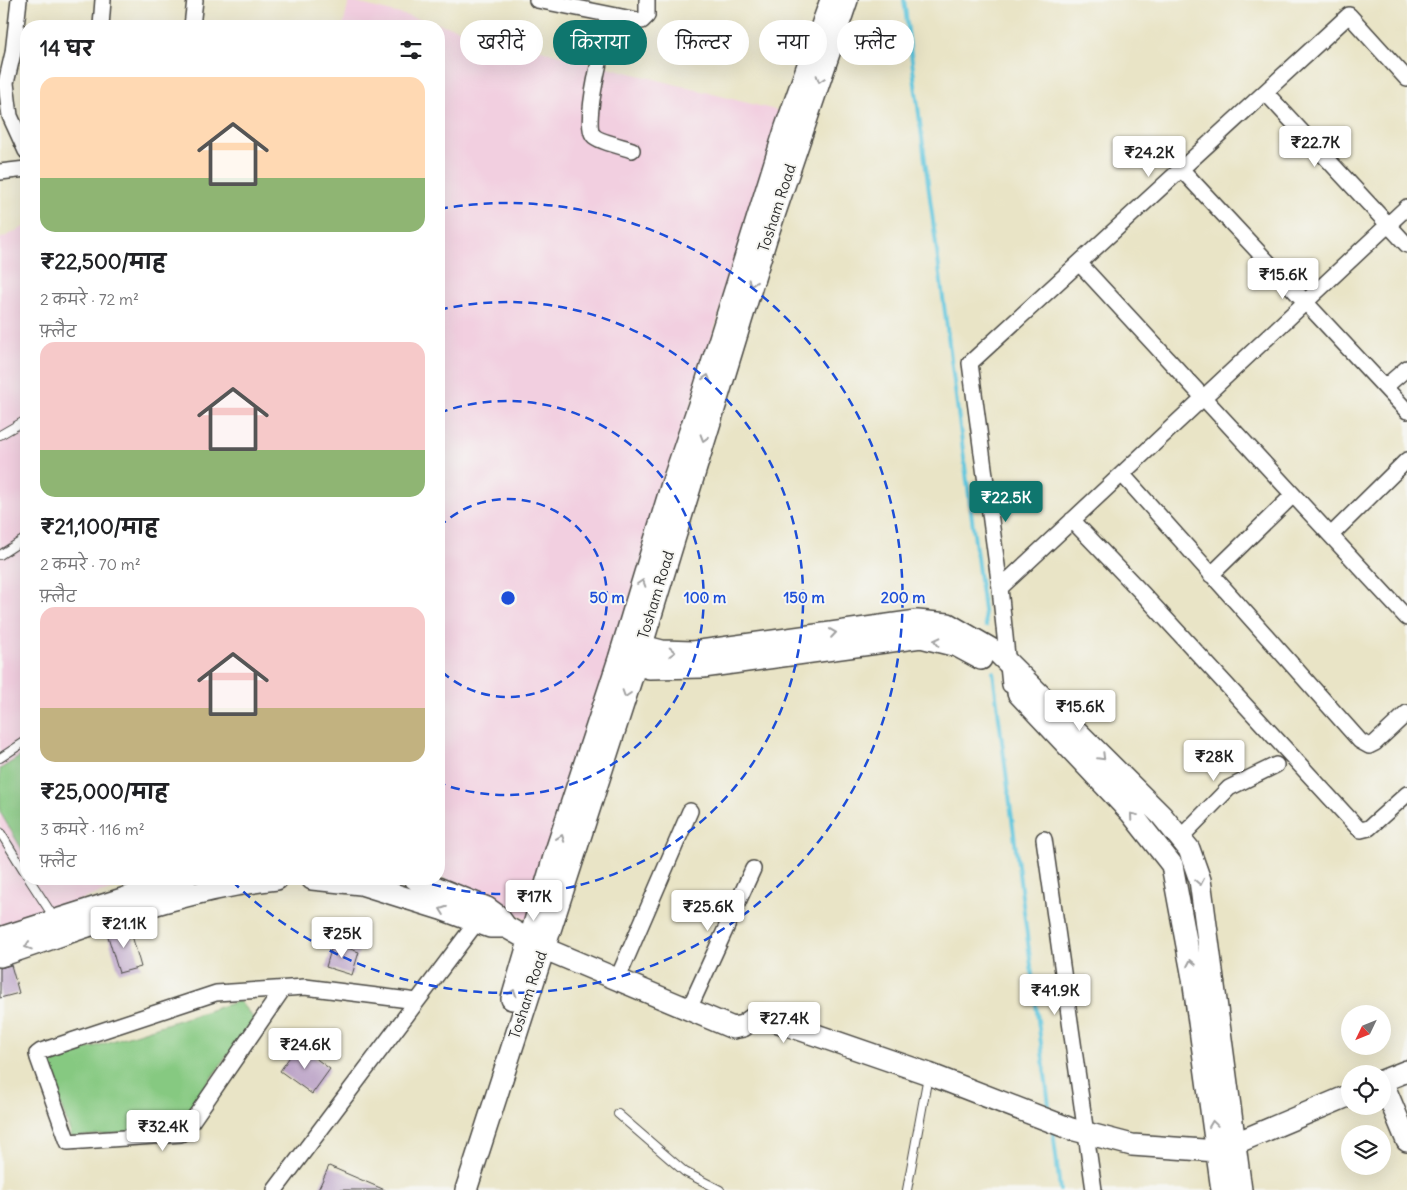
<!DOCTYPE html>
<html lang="hi">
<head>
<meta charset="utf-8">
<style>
	body { margin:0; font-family:Delius,"Playpen Sans Deva",sans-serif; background:#f6f6f6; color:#202124; height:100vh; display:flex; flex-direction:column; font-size:19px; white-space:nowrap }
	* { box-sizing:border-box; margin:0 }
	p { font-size:16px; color:#757577 }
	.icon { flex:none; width:28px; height:28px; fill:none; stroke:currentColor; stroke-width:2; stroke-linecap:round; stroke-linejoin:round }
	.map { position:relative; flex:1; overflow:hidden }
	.side { position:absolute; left:20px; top:20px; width:425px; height:865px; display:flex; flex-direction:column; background:#fff; border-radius:20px; box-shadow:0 5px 20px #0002 }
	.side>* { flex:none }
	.top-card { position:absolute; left:460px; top:20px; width:475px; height:45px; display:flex; gap:10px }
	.needle { width:32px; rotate:227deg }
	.fabs { position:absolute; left:1341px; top:1005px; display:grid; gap:10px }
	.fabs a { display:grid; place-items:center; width:50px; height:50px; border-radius:50%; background:#fff; box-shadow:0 5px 20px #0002; font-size:25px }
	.price { position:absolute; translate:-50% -42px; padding:0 11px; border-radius:5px; background:#fff; color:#222; font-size:16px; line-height:32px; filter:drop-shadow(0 1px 2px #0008) }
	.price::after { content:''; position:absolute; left:50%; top:30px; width:15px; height:11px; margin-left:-8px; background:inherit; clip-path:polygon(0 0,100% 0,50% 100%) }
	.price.selected { background:#0f766e; color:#fff }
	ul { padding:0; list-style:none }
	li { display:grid; align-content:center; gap:10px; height:265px; padding:0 20px }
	li span { display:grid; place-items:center; height:155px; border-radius:15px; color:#555 }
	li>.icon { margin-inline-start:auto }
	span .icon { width:90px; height:90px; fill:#fffc; stroke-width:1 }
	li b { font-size:21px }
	h2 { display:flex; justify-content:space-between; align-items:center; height:60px; padding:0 20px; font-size:21px }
	.chip { padding:0 18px; border-radius:22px; background:#fff; box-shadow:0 5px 20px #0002; font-size:18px; line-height:45px }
	.chip.selected { background:#0f766e; color:#fff }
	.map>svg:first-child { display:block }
</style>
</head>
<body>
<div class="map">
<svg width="1407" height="1190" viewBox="0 0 1407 1190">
	<rect width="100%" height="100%" fill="#f6f6f2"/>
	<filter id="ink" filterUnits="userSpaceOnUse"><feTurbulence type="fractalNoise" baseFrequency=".02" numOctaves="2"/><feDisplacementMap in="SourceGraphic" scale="10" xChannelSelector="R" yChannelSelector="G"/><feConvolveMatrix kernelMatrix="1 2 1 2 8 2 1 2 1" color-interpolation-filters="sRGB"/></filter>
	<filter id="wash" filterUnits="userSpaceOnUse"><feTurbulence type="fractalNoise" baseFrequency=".0096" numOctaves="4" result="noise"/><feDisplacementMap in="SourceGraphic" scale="20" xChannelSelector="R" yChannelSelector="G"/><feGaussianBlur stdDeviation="1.12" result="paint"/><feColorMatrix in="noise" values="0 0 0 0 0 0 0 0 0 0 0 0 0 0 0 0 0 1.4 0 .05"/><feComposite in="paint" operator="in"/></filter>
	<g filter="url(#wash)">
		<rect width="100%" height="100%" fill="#e9e4c6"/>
		<!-- built -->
		<path fill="#f2cfe0" d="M 349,1 L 783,112 L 529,921 L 439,876 L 439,26 L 343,26 Z
			M 26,226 L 26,879 L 148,879 L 100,893 L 0,929 L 0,239 Z"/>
		<!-- green -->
		<path fill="#86c981" stroke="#587a56" d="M 26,753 L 26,856 L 0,812 L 0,769 Z
			M 239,1001 L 254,1019 L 174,1129 L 72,1137 L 46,1062 Z"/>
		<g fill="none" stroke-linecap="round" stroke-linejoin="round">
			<!-- stream -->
			<path stroke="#60c6dd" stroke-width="4" d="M 904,0 L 986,626
				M 993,672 L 1050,1113
				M 1053,1130 L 1060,1190"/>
		</g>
		<g id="blocks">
			<!-- building -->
			<path fill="#b89ec4" d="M 129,925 L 141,967 L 119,973 L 107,933 Z
				M 333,943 L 359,952 L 352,975 L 326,967 Z
				M 11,965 L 19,993 L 0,998 L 0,968 Z
				M 298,1045 L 330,1069 L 312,1094 L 280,1071 Z
				M 329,1166 L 385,1190 L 318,1190 Z"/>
		</g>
	</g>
	<g filter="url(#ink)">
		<use href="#blocks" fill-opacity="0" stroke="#484742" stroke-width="1"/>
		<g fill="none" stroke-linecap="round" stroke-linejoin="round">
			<defs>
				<path id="lane" d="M 0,435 L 26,420
					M 0,555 L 26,538
					M 0,758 L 26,741
					M 0,832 L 26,874
					M 29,879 L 55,919
					M 618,1114 L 685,1172 L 720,1190
					M 907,1190 L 928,1076"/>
				<path id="street" d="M 19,0 L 13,53 L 6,83 L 10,116 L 26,151
					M 537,0 L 642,21 L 647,16 L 647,0
					M 611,15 C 606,34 582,121 593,135 C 597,141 624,147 632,150
					M 101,26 L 103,0
					M 192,26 L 195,0
					M 1265,92 L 1407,245
					M 1181,169 L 1407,411
					M 0,172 L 26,169
					M 1079,263 L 1407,618
					M 1385,387 L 1407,368
					M 1122,474 L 1360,741 L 1369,746 L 1375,743 L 1407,713
					M 1072,520 L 1143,594 L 1357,827 L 1361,830 L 1369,828 L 1407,794
					M 1331,535 L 1407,460
					M 1211,575 L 1293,495
					M 1000,588 L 1407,207
					M 1010,685 L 1000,588 L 970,363 L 1349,15 L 1407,79
					M 1180,838 L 1229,788 L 1276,765
					M 1044,839 L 1094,1190
					M 617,980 L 690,811
					M 283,989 L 188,1127 L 181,1134 L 68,1142 L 38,1058 L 37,1054 L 41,1051 L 216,993 L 305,987 L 417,1001
					M 689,1009 L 753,869
					M 275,1190 L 482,915"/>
				<path id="secondary" d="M 627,642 L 662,651 L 693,652 L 917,621 L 948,624 L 998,653 L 1162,816 L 1189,849 L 1200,880 L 1241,1190
					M 622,660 L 649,668 L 703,667 L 921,637 L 957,646 L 981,659
					M 1018,693 L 1131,813 L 1172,865 L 1193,978 L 1222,1190
					M 312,879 L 361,884 L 441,909 L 490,927 L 506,927
					M 415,879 L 487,908 L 498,916 L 506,927 L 543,948 L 733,1028 L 743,1026 L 757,1016 L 761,1016 L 929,1074 L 1071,1129 L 1132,1145 L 1217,1151 L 1350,1095
					M 0,938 L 185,879
					M 0,956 C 91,926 181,889 277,879
					M 512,999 L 554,857 L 619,659 L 672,484 L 702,396 L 786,127 L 831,0
					M 1382,1081 L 1407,1141
					M 1382,1081 L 1407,1071
					M 466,1190 L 636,664 L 766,239 L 847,0"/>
			</defs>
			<!-- lane casing -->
			<use href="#lane" stroke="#484742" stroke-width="10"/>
			<!-- street casing -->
			<use href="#street" stroke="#484742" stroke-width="18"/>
			<!-- secondary casing -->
			<use href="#secondary" stroke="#484742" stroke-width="24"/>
			<!-- lane -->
			<use href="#lane" stroke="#fff" stroke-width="8"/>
			<!-- street -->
			<use href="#street" stroke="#fff" stroke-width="15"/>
			<!-- secondary -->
			<use href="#secondary" stroke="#fff" stroke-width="21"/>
		</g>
		<!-- one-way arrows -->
		<defs><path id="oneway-chevron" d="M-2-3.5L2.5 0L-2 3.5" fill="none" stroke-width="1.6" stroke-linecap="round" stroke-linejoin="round" transform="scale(1.25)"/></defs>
		<g stroke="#a0a0a0">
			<use href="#oneway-chevron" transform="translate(820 79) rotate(108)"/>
			<use href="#oneway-chevron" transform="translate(752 283) rotate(107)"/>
			<use href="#oneway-chevron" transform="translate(707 378) rotate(-73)"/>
			<use href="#oneway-chevron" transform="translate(704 438) rotate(107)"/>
			<use href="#oneway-chevron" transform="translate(642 583) rotate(-72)"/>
			<use href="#oneway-chevron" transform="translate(833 633) rotate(-8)"/>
			<use href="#oneway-chevron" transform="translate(937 641) rotate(-167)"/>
			<use href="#oneway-chevron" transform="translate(672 652) rotate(2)"/>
			<use href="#oneway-chevron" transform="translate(626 694) rotate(108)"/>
			<use href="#oneway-chevron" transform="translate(1102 757) rotate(45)"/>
			<use href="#oneway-chevron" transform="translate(1133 816) rotate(-130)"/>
			<use href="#oneway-chevron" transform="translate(561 838) rotate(-70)"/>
			<use href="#oneway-chevron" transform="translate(1200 882) rotate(79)"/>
			<use href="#oneway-chevron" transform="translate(443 910) rotate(-160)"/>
			<use href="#oneway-chevron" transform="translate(28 946) rotate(162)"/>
			<use href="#oneway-chevron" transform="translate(1191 963) rotate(-101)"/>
			<use href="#oneway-chevron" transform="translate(513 993) rotate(-72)"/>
			<use href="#oneway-chevron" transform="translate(1213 1124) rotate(-98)"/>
		</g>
	</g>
	<!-- distance rings -->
	<g fill="none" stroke="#1d4ed8" stroke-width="2.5" stroke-dasharray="9 6">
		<path d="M439 527A99 99 0 1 1 439 669"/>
		<path d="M439 413A197 197 0 1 1 439 783"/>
		<path d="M439 310A296 296 0 1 1 417 880"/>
		<path d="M439 209A395 395 0 1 1 231 880"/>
	</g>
	<g text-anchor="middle" stroke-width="4" stroke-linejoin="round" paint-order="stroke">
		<!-- street labels -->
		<g font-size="15" fill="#2b2b2b" stroke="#f6f6f2">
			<text transform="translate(777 208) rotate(-72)" y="5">Tosham Road</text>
			<text transform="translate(656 595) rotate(-73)" y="5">Tosham Road</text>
			<text transform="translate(528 995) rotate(-72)" y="5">Tosham Road</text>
		</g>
	</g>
	<circle cx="508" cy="598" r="8" fill="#1d4ed8" stroke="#f6f6f2" stroke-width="2.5"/>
	<g font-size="15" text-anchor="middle" font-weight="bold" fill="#1d4ed8" stroke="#f6f6f2" stroke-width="4" stroke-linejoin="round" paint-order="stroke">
		<text x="607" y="603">50 m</text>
		<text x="705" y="603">100 m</text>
		<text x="804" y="603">150 m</text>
		<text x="903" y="603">200 m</text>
	</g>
</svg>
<div class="fabs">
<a><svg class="needle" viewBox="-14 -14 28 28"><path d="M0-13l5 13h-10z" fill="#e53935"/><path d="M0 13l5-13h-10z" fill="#757577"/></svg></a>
<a><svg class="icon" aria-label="locate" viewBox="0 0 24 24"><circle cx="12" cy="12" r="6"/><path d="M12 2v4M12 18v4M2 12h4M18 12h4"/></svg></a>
<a><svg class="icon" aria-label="layers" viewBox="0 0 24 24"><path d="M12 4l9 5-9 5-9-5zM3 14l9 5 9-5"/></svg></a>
</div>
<b class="price" style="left:1315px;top:168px">₹22.7K</b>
<b class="price" style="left:1149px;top:178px">₹24.2K</b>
<b class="price" style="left:1283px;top:300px">₹15.6K</b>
<b class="price selected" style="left:1006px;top:523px">₹22.5K</b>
<b class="price" style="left:1080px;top:732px">₹15.6K</b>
<b class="price" style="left:1214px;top:782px">₹28K</b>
<b class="price" style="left:534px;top:922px">₹17K</b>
<b class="price" style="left:708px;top:932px">₹25.6K</b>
<b class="price" style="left:124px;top:949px">₹21.1K</b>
<b class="price" style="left:342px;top:959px">₹25K</b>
<b class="price" style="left:1055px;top:1016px">₹41.9K</b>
<b class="price" style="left:784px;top:1044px">₹27.4K</b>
<b class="price" style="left:305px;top:1070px">₹24.6K</b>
<b class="price" style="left:163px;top:1152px">₹32.4K</b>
<div class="top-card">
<a class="chip">खरीदें</a>
<a class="chip selected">किराया</a>
<a class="chip">फ़िल्टर</a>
<a class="chip">नया</a>
<a class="chip">फ़्लैट</a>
</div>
<section class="side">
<h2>14 घर<svg class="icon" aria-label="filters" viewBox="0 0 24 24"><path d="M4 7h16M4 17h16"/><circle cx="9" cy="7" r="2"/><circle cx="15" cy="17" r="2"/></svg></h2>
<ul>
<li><span style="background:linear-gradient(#ffd9b3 65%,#8fb573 0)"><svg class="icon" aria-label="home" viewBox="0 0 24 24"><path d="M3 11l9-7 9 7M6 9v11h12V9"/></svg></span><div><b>₹22,500/माह</b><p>2 कमरे · 72 m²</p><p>फ़्लैट</p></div></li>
<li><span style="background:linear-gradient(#f6c9c9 70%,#8fb573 0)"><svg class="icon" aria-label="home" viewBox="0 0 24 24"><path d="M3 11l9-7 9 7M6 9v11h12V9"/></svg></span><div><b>₹21,100/माह</b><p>2 कमरे · 70 m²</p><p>फ़्लैट</p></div></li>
<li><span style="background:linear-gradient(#f6c9c9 65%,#c2b280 0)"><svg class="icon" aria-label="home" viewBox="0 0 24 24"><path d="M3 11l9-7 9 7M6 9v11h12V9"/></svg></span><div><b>₹25,000/माह</b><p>3 कमरे · 116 m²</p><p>फ़्लैट</p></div></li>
</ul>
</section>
</div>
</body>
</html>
